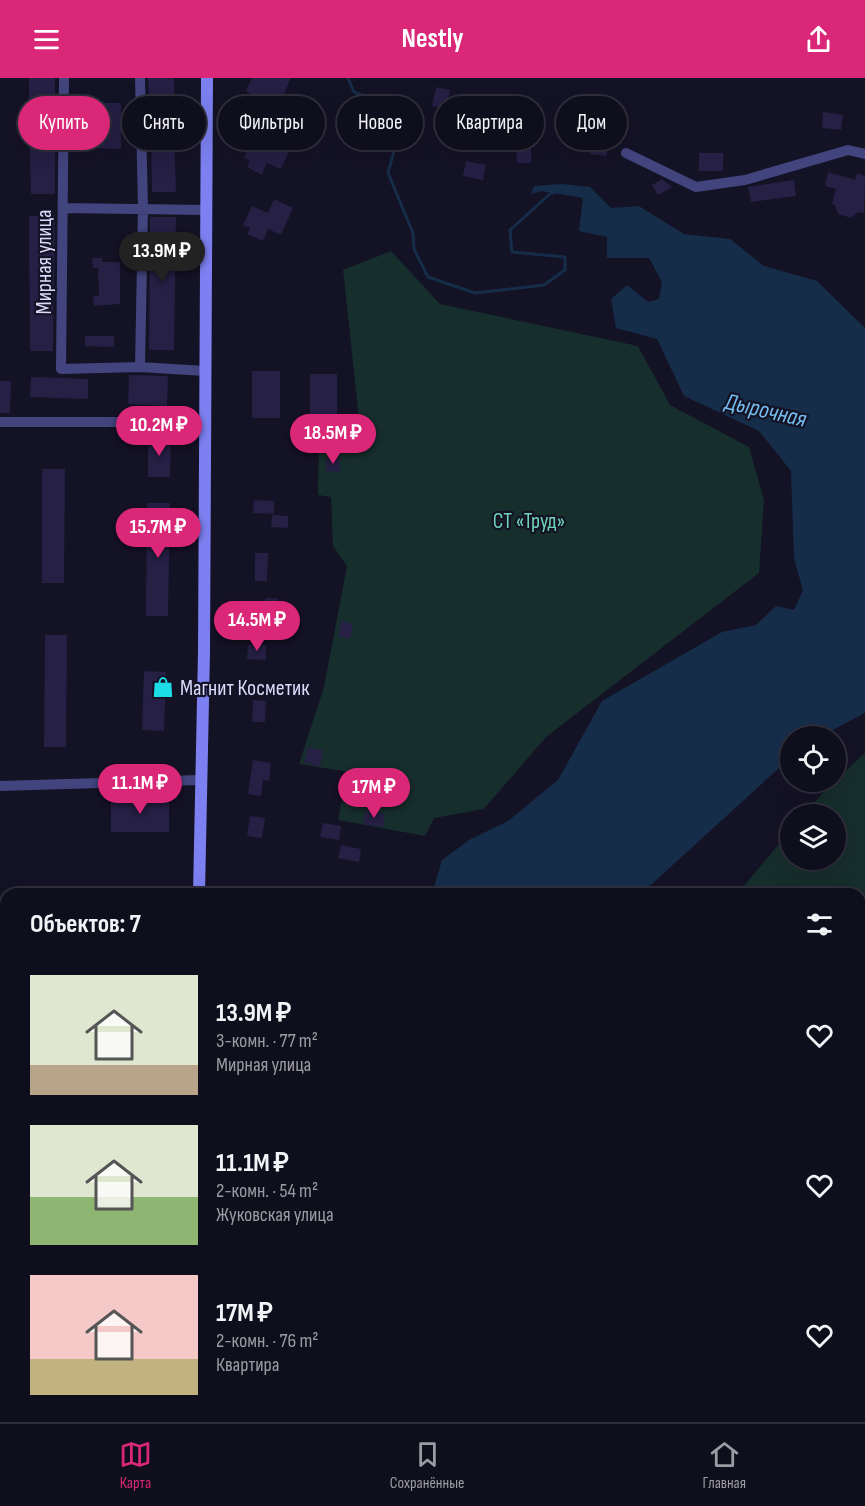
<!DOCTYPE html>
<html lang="ru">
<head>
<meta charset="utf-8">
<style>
	body { margin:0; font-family:"Sofia Sans Condensed",sans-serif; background:#181725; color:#f1f3f6; height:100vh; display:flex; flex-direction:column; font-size:22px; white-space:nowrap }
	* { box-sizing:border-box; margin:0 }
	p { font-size:20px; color:#9b9ca3 }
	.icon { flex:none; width:33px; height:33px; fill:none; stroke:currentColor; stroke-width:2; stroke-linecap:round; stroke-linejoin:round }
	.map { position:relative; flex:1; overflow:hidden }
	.side { position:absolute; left:0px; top:810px; width:866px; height:534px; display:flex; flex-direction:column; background:#0f0e1c; border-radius:18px 18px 0 0; box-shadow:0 6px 24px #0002,0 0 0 2px #2f2e3b }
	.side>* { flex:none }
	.top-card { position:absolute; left:18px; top:18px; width:830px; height:54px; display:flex; gap:12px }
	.buttons { position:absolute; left:780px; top:648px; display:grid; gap:12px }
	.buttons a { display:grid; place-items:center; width:66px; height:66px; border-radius:50%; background:#0f0e1c; box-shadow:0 6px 24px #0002,0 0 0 2px #2f2e3b; font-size:30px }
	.price { position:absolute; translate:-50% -51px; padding:0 14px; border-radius:21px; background:#db2777; color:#fff; font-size:20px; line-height:39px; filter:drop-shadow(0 2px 3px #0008) }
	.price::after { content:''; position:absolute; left:50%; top:36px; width:18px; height:14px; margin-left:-9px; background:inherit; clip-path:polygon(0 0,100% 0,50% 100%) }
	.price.active { background:#222; color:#fff }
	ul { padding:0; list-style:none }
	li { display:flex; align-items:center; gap:18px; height:150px; padding:0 30px }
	li span { display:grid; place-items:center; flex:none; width:168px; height:120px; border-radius:0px; color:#555 }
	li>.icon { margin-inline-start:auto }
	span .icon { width:72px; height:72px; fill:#fffc; stroke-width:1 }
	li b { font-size:26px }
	h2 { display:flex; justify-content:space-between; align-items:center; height:72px; padding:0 30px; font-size:26px }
	.chip { padding:0 21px; border-radius:27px; background:#0f0e1c; box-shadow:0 6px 24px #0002,0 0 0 2px #2f2e3b; font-size:21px; line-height:54px }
	.chip.active { background:#db2777; color:#fff }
	header { display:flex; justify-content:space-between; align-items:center; height:78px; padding:0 30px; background:#db2777; color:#fff; font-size:27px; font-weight:700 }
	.dock { display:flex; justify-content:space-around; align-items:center; height:84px; border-top:2px solid #2f2e3b; background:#0f0e1c; font-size:16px; color:#9b9ca3 }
	.dock a { display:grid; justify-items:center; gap:3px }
	.dock .active { color:#db2777 }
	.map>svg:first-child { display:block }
</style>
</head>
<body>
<header><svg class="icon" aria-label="menu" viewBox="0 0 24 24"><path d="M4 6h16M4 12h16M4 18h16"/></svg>Nestly<svg class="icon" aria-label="share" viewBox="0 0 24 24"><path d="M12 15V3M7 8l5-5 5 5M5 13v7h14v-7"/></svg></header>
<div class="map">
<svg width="865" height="1344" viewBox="0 0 865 1344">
	<rect width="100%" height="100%" fill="#141225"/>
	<!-- green -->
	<path fill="#162e2c" d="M 391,173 L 440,226 L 638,268 L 670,327 L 749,369 L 764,422 L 759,495 L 546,659 L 484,731 L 434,740 L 425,758 L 338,742 L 342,721 L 351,723 L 356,695 L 299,686 L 324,609 L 347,488 L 333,468 L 331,419 L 318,417 L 319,355 L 362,368 L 343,192 Z
		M 865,675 L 865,989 L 860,988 L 860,816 L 737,816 L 790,753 L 790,782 L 836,782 L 836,736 L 804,736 L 829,708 Z
		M 860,1016 L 865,1016 L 865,1080 L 860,1098 Z
		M 860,1191 L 865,1193 L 865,1344 L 237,1344 L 236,1338 L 860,1338 Z
		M 20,1338 L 131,1338 L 138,1344 L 16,1344 Z"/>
	<!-- water -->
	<path fill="#162d4a" d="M 562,106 L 590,109 L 611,130 L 639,128 L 684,156 L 730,161 L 764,188 L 817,203 L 865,250 L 865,635 L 821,658 L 790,658 L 790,680 L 641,816 L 432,816 L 442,782 L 469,762 L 508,743 L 558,702 L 602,623 L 722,554 L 756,547 L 776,528 L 794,532 L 803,512 L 794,481 L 791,393 L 759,353 L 684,318 L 657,261 L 616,250 L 611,221 L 627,207 L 648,224 L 659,221 L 662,204 L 649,180 L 607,180 L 607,159 L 579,153 L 583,120 L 541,113 L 531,116 L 534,108 Z"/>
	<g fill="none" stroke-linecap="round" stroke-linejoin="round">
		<!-- stream -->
		<path stroke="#162d4a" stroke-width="3" d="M 348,0 L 354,14 L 391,29 L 401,47 L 388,95 L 413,155 L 414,171 L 428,199 L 475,215 L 544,207 L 565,192 L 565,179 L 512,174 L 510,152 L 551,115 L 554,115
			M 180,1344 L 180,1338"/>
	</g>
	<!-- building -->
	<path fill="#252044" d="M 29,0 L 55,0 L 55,26 L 29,26 Z
		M 148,0 L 174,0 L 175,36 L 150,37 Z
		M 252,0 L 291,0 L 280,24 L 268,19 L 263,30 L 248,24 L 251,16 L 246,13 Z
		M 436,9 L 450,12 L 446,31 L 432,28 Z
		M 95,25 L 121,25 L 121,71 L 94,70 L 94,62 L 103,62 L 103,36 L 94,36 Z
		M 478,25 L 492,27 L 490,41 L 475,39 Z
		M 516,34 L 541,40 L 537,58 L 522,54 L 523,50 L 512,47 Z
		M 823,34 L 843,37 L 841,52 L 822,50 Z
		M 55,48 L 55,116 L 31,116 L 29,49 Z
		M 151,54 L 174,54 L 176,114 L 152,114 Z
		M 273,55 L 293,65 L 281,91 L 267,85 L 262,97 L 247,89 L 250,82 L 244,80 L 254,60 L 267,67 Z
		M 593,59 L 609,61 L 606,78 L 590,76 Z
		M 516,69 L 531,69 L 531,85 L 517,85 Z
		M 699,75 L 723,75 L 723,93 L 699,93 Z
		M 466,83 L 486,87 L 483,102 L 463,98 Z
		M 828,94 L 855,102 L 857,95 L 865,98 L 864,135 L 858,134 L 851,140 L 838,136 L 835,127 L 832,126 L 836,111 L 825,108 Z
		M 662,101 L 672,109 L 658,117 L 652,107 Z
		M 794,102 L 796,118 L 751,124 L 748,109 Z
		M 274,121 L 293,130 L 281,157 L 268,151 L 263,163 L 247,156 L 250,150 L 243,147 L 252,128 L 268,135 Z
		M 55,137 L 53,273 L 30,273 L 29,138 Z
		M 150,139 L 176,139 L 174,272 L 149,272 Z
		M 92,180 L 102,180 L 102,184 L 120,184 L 120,226 L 94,228 L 93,218 L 99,218 L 98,190 L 93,190 Z
		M 85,258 L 114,258 L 114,269 L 85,268 Z
		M 252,293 L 280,293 L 280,340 L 252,340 Z
		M 310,296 L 337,296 L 337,342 L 310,342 Z
		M 129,297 L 168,298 L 167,328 L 128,326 Z
		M 31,299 L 88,301 L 88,321 L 30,319 Z
		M 0,303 L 11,303 L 10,335 L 0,335 Z
		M 148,359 L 171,359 L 170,399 L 148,399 Z
		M 326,380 L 340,380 L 340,394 L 326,393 Z
		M 42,391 L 65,391 L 64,505 L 42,505 Z
		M 254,422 L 274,423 L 274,436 L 253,435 Z
		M 147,425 L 170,425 L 168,538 L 146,538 Z
		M 272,437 L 288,438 L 288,450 L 271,449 Z
		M 255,475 L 268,475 L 267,503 L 255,503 Z
		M 265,520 L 278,520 L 278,556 L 266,556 Z
		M 341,543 L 353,546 L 350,561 L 338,558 Z
		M 45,557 L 67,557 L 66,669 L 44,669 Z
		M 248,567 L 266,567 L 266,582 L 247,581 Z
		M 144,593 L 166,594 L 164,653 L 142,652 Z
		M 253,622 L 266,623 L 265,644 L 252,644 Z
		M 308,669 L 323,673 L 320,688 L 304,685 Z
		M 253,682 L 271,685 L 269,703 L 263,702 L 261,718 L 248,716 Z
		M 169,720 L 169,754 L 111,754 L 111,721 Z
		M 365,733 L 385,736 L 383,749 L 363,746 Z
		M 250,738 L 265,740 L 262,760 L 247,758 Z
		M 323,745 L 341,748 L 339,762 L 320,759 Z
		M 341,767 L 361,771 L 359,784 L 338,780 Z"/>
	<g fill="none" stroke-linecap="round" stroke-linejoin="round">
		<!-- street -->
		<path stroke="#42447e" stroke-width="10" d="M 64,0 L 61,291 L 140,289 L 205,293
			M 626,75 L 696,109 L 745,102 L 848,72 L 865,76
			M 63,130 L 207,132
			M 140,289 L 143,130 L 140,0
			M 0,344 L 206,344
			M 0,708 L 200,702"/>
		<!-- secondary -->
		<path stroke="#7c80f0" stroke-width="12" d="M 199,816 L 204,574 L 207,0
			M 224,1338 L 225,1344"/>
	</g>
	<!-- icons -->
	<defs>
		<symbol id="shop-bare" viewBox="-9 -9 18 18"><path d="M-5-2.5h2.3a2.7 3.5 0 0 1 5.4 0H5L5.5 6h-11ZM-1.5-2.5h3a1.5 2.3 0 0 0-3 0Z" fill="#1cdce5" stroke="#141225" stroke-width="2.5" paint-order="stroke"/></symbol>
	</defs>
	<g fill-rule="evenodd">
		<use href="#shop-bare" x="148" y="594" width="30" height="30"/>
	</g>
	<g text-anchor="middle" stroke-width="4.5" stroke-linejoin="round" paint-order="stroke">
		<!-- street labels -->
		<g font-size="22" fill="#dcdafb" stroke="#141225">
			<text transform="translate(43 184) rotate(-90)" y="8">Мирная улица</text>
		</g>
		<!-- park labels -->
		<g font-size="22" fill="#6ed3b4" stroke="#141225">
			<text x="529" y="450">СТ «Труд»</text>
		</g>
		<!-- poi labels -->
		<g font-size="22" fill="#dcdafb" stroke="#141225" text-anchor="start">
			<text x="180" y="617">Магнит Косметик</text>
		</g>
		<!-- water labels -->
		<g font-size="24" font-style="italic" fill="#74bdef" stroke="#141225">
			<text transform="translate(766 332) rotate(13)" y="8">Дырочная</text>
		</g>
	</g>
</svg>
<div class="buttons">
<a><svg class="icon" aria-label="locate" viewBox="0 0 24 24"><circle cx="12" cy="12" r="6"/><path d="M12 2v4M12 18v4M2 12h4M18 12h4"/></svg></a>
<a><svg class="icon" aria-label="layers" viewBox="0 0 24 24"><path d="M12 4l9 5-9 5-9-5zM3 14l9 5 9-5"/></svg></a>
</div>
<b class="price active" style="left:162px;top:205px">13.9M ₽</b>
<b class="price" style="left:159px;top:379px">10.2M ₽</b>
<b class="price" style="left:333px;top:387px">18.5M ₽</b>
<b class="price" style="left:158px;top:481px">15.7M ₽</b>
<b class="price" style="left:257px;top:574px">14.5M ₽</b>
<b class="price" style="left:140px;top:737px">11.1M ₽</b>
<b class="price" style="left:374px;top:741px">17M ₽</b>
<div class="top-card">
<a class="chip active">Купить</a>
<a class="chip">Снять</a>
<a class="chip">Фильтры</a>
<a class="chip">Новое</a>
<a class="chip">Квартира</a>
<a class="chip">Дом</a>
</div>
<section class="side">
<h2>Объектов: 7<svg class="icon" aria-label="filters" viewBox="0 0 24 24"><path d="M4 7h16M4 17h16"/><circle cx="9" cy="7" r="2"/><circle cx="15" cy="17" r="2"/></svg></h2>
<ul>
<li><span style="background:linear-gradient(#dfe7d0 75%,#b9a48a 0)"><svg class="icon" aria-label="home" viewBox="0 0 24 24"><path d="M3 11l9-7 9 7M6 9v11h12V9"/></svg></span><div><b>13.9M ₽</b><p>3-комн. · 77 m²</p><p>Мирная улица</p></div><svg class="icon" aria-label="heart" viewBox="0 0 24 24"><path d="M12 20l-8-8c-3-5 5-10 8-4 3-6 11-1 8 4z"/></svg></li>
<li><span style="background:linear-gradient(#dfe7d0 60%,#8fb573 0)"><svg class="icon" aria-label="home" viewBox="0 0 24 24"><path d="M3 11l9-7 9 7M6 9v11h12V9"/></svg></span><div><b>11.1M ₽</b><p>2-комн. · 54 m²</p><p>Жуковская улица</p></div><svg class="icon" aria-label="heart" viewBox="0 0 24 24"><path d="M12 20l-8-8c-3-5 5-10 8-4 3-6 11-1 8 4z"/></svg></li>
<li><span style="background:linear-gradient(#f6c9c9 70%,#c2b280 0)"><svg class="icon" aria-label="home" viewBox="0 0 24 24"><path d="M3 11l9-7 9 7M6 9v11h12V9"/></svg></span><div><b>17M ₽</b><p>2-комн. · 76 m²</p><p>Квартира</p></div><svg class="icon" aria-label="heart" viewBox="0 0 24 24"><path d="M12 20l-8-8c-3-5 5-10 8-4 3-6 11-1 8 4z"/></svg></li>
</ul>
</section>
</div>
<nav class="dock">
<a class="active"><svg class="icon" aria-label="map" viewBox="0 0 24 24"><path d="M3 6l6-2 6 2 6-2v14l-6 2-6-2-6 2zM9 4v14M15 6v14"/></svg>Карта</a>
<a><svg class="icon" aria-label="saved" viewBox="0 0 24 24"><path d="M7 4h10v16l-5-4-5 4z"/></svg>Сохранённые</a>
<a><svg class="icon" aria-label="home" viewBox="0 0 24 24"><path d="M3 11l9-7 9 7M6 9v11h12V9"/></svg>Главная</a>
</nav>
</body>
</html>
